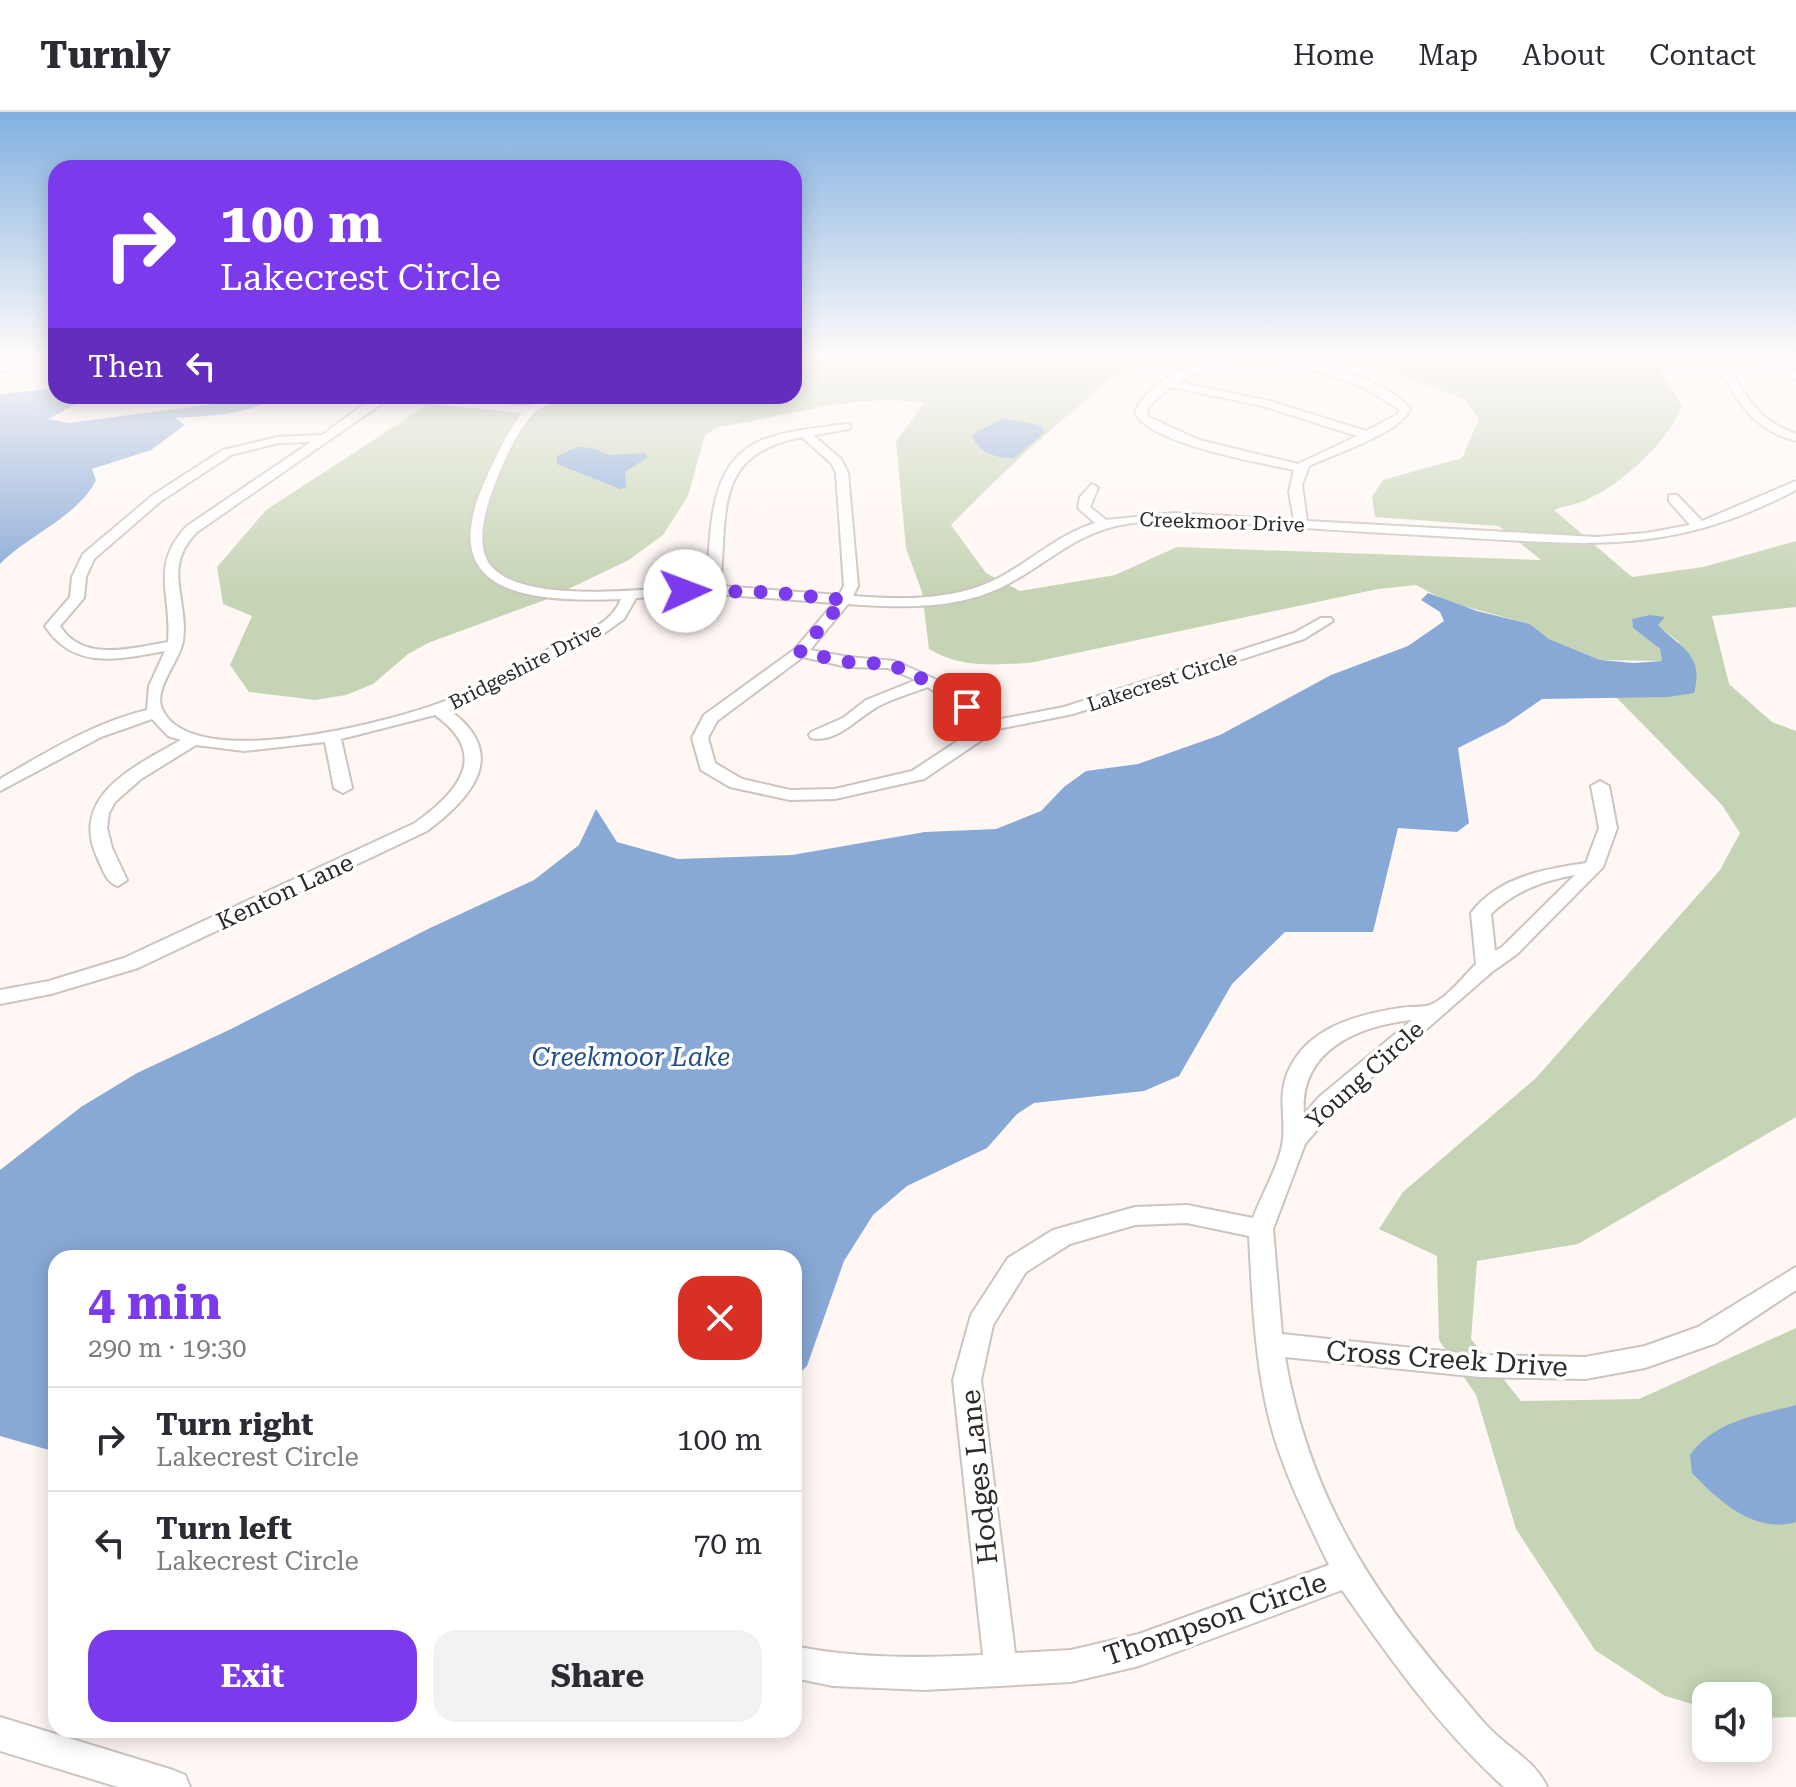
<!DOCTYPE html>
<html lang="en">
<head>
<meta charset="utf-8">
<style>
	body { margin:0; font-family:"Roboto Serif",serif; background:#f2f2f3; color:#2b2b33; height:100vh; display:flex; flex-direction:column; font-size:30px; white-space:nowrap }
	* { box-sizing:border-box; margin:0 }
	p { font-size:26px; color:#7c7c81 }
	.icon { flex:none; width:44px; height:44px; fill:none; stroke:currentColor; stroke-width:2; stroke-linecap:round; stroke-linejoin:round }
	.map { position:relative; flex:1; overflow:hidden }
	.panel { position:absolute; left:48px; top:1138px; width:754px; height:488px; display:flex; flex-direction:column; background:#fff; border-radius:24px; box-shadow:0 4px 20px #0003 }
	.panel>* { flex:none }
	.top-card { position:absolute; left:48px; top:48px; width:754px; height:244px; border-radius:24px; box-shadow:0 4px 20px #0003; background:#7c3aed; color:#fff; overflow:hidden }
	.tools { position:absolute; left:1692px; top:1570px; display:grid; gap:16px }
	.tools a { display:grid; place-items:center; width:80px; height:80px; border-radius:16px; background:#fff; box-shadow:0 4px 20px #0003; font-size:40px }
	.pin { position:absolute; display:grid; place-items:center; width:68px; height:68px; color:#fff; margin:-34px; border-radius:16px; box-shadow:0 4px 12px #0006 }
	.me { position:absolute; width:88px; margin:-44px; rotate:88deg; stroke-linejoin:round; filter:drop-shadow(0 0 6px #0008) }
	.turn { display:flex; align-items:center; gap:28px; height:168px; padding:0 40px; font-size:36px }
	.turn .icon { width:104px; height:104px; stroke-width:2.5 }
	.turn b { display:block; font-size:56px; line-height:68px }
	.then { display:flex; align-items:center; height:76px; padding:0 40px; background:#0003; gap:16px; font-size:30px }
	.round { display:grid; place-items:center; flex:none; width:84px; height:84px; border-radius:24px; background:#f2f2f3 }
	.summary { display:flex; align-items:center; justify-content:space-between; height:136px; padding:0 40px }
	h1 { font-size:48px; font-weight:700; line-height:60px; color:#7c3aed }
	.action { display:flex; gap:16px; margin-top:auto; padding:16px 40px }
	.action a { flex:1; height:92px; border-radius:24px; background:#7c3aed; color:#fff; font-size:32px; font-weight:700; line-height:92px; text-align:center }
	.action a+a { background:#f2f2f3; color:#2b2b33 }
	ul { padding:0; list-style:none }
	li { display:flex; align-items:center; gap:24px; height:104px; padding:0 40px; border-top:2px solid #e1e1e2 }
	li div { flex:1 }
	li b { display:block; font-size:30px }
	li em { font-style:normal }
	header { display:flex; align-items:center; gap:48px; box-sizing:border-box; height:112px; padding:0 40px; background:#fff; border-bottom:2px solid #e1e1e2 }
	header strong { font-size:38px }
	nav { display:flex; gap:44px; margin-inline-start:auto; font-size:28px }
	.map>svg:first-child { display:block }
</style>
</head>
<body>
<header>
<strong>Turnly</strong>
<nav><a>Home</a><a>Map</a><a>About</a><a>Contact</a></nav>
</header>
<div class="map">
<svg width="1796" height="1675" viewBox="0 0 1796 1675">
	<rect width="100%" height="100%" fill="#fff7f4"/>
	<!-- green -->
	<path fill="#c5d4b4" d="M 794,246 L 1138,246 C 1072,297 1009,353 951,413 L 986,461 L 1020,479 L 1115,463 L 1177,435 L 1541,448 L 1499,414 L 1375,405 L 1372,385 L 1383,368 L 1462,346 L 1479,307 L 1465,287 L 1354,246 L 1653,246 L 1682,294 C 1668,330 1620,374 1584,389 C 1574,393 1563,394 1554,398 L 1632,465 L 1703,455 L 1796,429 L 1796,495 L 1712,504 L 1729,572 L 1772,610 L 1796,619 L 1796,1005 L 1578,1132 L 1477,1149 L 1471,1227 L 1521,1289 L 1639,1287 L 1796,1216 L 1796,1605 L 1758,1606 L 1758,1584 L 1706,1584 L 1706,1596 L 1665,1584 L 1595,1538 L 1516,1417 L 1476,1283 L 1439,1228 L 1437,1144 L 1379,1117 L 1403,1080 L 1536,966 L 1720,758 L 1740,721 L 1722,693 L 1615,584 L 1668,585 L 1679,530 L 1657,513 L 1664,506 L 1632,507 L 1633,516 L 1660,537 L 1662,549 L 1600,548 L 1549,527 L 1530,512 L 1448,490 L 1416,473 L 1378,477 L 1029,551 C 993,553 961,556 929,537 L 922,480 L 906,436 L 896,329 L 924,291 C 857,280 784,305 718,315 L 705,323 L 688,384 L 663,423 L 629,448 L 545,488 L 428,531 L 408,542 L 373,572 L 346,583 L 315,588 L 249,580 L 230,553 L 252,504 L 223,492 L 217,455 L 266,398 L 441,284 L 794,284 Z"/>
	<!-- water -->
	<g fill="#88a9d6">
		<path d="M 56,276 L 56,284 L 91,284 L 48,307 L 69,311 L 221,291 L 221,284 L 278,284 C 246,304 212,303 175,306 L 185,313 L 151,338 L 92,357 L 96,368 C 80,403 27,424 0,452 L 0,282 Z"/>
		<path d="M 1003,306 L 1038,313 L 1045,320 L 1014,346 C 997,347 977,340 972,323 Z"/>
		<polygon points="577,335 591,336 610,343 644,341 648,345 625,360 626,376 620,377 557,352 557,344"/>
		<path d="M 1428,481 L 1477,499 L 1530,512 L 1549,527 L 1600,548 L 1634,551 L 1662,549 L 1660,537 L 1633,516 L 1632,507 L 1650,503 L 1665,505 L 1658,513 C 1682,537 1704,542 1694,581 L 1668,585 L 1542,587 L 1506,612 L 1458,636 L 1469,711 L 1457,720 L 1398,716 L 1373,820 L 1285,820 L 1232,872 L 1179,964 L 1144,979 L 1034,991 L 1017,1002 L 987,1036 L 907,1074 L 873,1103 L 844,1149 L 807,1254 L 794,1266 L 794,1146 L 56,1146 L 56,1340 L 0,1324 L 0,1058 L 81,995 L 137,961 L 231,917 L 430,816 L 534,768 L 579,733 L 596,697 L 617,730 L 678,747 L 792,743 L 925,720 L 996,717 L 1041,699 L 1064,675 L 1086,659 L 1138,652 L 1220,623 L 1331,563 L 1408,534 L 1444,509 L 1440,500 L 1421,488 Z"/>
		<path d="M 1796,1293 L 1796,1410 C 1754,1422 1719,1389 1692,1361 L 1690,1343 C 1716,1308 1756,1304 1796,1293 Z"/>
	</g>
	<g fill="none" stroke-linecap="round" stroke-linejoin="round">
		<defs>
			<g id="minor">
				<polygon points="36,246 51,247 0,260 0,254"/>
				<path d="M 1211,246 L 1228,246 L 1178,270 L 1269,289 L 1366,319 L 1398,302 L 1399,297 L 1363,275 L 1280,246 C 1316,246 1386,269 1410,296 C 1405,319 1332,343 1309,354 L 1302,373 L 1307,409 L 1596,425 L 1646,421 L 1690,413 L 1669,389 L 1669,383 L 1677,383 L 1702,409 L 1796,369 L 1796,378 C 1678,440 1600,434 1472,426 C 1407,422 1342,419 1278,414 C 1228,411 1176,404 1126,412 C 1079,419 1049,450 1008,472 C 960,498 901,496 848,492 L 810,538 L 848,545 L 895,549 L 948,573 L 996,608 L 1064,595 L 1294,521 L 1321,506 L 1331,506 L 1333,509 L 1304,527 L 1073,602 L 998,617 L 924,667 L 835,687 L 790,688 L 730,675 L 701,658 L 692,626 L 704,603 L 795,537 L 834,491 L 715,482 L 636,486 L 624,507 L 603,522 L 449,598 C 509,641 474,684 427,719 L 138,856 L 51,882 L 0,892 L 0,878 L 49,869 L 124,846 L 415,711 C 458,680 491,643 435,603 L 341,627 L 352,676 L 343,681 L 334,676 L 325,630 L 244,639 L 196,633 L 141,667 L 115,690 L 109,701 L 107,716 L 112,736 L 127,768 L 118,774 C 106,771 102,755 97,745 C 69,683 137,653 181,628 L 168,624 L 152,607 L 101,625 L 0,679 L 0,667 C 47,640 93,611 147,598 L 149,574 L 165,539 C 119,547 74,559 45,514 L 70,485 L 72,465 L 83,442 L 153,383 L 223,338 L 278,325 L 322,323 L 375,284 L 528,294 L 550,284 L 564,284 C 557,290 546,292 538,298 C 516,314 495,369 487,395 C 482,414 478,438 491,454 C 526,495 656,475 706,474 C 712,425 705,353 760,329 C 787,318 818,316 846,312 L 850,313 L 850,317 L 813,323 L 841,347 L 848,361 L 858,474 L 853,484 C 903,488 959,489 1004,463 C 1034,446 1060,422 1095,411 L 1078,396 L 1080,385 L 1092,372 L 1098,376 L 1090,395 L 1106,408 L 1174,401 L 1294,408 L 1289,380 L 1294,358 C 1262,351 1144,331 1135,299 C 1148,273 1184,254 1211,246 ZM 1171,275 L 1263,294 L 1357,324 L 1298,352 L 1199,328 L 1147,304 L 1148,295 ZM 387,288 L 522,301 C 506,322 495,346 484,371 C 433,487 537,490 621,487 C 610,517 569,526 543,540 C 511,557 479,575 445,589 C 394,609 192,663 162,597 C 153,576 180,549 183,529 C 189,486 161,456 197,420 ZM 802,325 L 832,352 L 836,361 L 844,474 L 839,483 L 720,474 C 728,401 712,342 802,325 ZM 311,330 L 187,414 C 149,454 172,482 168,530 C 132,536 83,551 60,514 L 84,486 L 86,465 L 94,447 L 161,389 L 231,343 L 278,331 ZM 803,545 L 848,555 L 888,556 L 916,568 L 866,588 L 843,606 L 811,620 L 809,623 L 811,626 C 837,632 859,604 879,594 C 894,586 912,581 928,575 L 982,613 L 912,659 L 835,677 L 790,678 L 742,667 L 715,651 L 708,626 L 717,609 Z"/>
				<polygon points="1762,246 1774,246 1796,260 1796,268"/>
				<path d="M 1737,255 L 1742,258 L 1735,265 C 1750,293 1765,311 1796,322 L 1796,329 C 1759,319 1741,297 1724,264 Z"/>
				<path d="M 1600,669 L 1609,674 L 1617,716 L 1603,755 L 1516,843 L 1493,859 L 1335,997 L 1305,1032 L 1273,1117 L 1282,1222 L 1480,1243 L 1585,1245 L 1645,1234 L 1698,1215 L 1796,1155 L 1796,1178 L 1716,1231 L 1645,1256 L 1585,1267 L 1480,1265 L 1285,1245 C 1309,1384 1372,1482 1464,1587 C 1473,1598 1482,1609 1492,1619 C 1510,1637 1537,1651 1547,1675 L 1504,1675 C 1440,1617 1391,1548 1342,1478 L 1139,1554 L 1071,1570 L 924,1578 L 833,1574 L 794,1566 L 794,1534 C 857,1547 920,1546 983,1543 L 953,1268 L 971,1203 L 1008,1146 L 1053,1118 L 1135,1095 L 1187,1093 L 1253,1106 C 1261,1084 1282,1048 1283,1026 C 1285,1005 1279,986 1286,965 C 1303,917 1354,903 1400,896 C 1409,894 1421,896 1430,893 C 1446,887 1463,865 1476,852 L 1471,801 C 1498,765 1544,757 1586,751 L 1599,716 L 1591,674 ZM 1575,763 L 1502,835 L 1495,839 L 1491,802 C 1515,779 1542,769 1575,763 ZM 1412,908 L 1319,985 L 1304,1002 C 1299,938 1358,914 1412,908 ZM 1187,1111 L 1249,1124 C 1252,1179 1254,1234 1265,1288 C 1276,1346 1304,1401 1329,1453 L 1139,1522 L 1071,1538 L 1015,1541 L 981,1268 L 993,1213 L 1026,1160 L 1070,1132 L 1135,1113 Z"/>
				<polygon points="0,1605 173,1658 185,1663 190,1675 118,1675 0,1639"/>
			</g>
		</defs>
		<!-- minor casing -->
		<use href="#minor" stroke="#ccc4bf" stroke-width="4"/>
		<!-- minor -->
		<use href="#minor" fill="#fff" fill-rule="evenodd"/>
	</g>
	<!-- sky -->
	<linearGradient id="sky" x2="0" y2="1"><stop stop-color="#81b0e1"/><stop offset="0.51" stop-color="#fffbfa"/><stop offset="1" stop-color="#fffbfa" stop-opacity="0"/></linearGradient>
	<rect width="1796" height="481" fill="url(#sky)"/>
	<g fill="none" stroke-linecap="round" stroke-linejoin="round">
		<!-- route -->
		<polyline stroke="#7c3aed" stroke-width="14" stroke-dasharray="0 25.2" points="685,479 770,480 844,488 800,540 848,550 890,552 942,576 967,595"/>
	</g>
	<g text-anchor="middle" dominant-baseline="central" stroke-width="7" stroke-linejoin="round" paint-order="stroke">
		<!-- far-street labels -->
		<g font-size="20" fill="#2c2927" stroke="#fff">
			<text transform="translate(1222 410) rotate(2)">Creekmoor Drive</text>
			<text transform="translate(525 554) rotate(-27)">Bridgeshire Drive</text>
			<text transform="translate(1162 569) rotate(-18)">Lakecrest Circle</text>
		</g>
		<!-- street labels -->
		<g font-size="24" fill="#2c2927" stroke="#fff">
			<text transform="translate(285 780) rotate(-25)">Kenton Lane</text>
			<text transform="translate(1365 963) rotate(-42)">Young Circle</text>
		</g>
		<!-- water labels -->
		<g font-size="26" font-style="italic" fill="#234d86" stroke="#fff">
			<text x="631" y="945">Creekmoor Lake</text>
		</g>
		<!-- near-street labels -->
		<g font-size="28" fill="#2c2927" stroke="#fff">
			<text transform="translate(1447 1247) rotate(4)">Cross Creek Drive</text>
			<text transform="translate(979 1365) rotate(-96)">Hodges Lane</text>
			<text transform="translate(1215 1507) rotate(-19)">Thompson Circle</text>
		</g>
	</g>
</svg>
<div class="tools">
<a><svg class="icon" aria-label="sound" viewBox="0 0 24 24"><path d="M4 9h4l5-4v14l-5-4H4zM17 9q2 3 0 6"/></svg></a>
</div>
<div class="pin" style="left:967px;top:595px;background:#d93025"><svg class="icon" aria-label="arrive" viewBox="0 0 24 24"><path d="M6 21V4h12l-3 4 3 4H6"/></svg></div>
<svg class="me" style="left:685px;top:479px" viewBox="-20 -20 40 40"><circle r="19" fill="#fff"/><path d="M0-13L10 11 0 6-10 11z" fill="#7c3aed"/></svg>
<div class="top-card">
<div class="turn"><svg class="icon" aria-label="right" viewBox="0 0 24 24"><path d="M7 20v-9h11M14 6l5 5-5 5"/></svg><div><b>100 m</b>Lakecrest Circle</div></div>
<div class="then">Then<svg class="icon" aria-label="left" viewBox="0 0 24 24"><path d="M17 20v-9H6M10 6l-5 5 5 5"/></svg></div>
</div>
<section class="panel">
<div class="summary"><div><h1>4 min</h1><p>290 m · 19:30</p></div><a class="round" style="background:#d93025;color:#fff"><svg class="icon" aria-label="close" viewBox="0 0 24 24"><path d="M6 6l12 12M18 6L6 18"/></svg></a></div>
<ul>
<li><svg class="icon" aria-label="right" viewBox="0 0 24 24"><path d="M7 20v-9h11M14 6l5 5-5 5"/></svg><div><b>Turn right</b><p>Lakecrest Circle</p></div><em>100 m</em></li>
<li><svg class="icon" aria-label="left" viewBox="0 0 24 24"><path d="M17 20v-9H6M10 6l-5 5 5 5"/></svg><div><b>Turn left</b><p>Lakecrest Circle</p></div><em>70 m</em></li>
</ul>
<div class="action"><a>Exit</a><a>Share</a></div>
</section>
</div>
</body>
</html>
